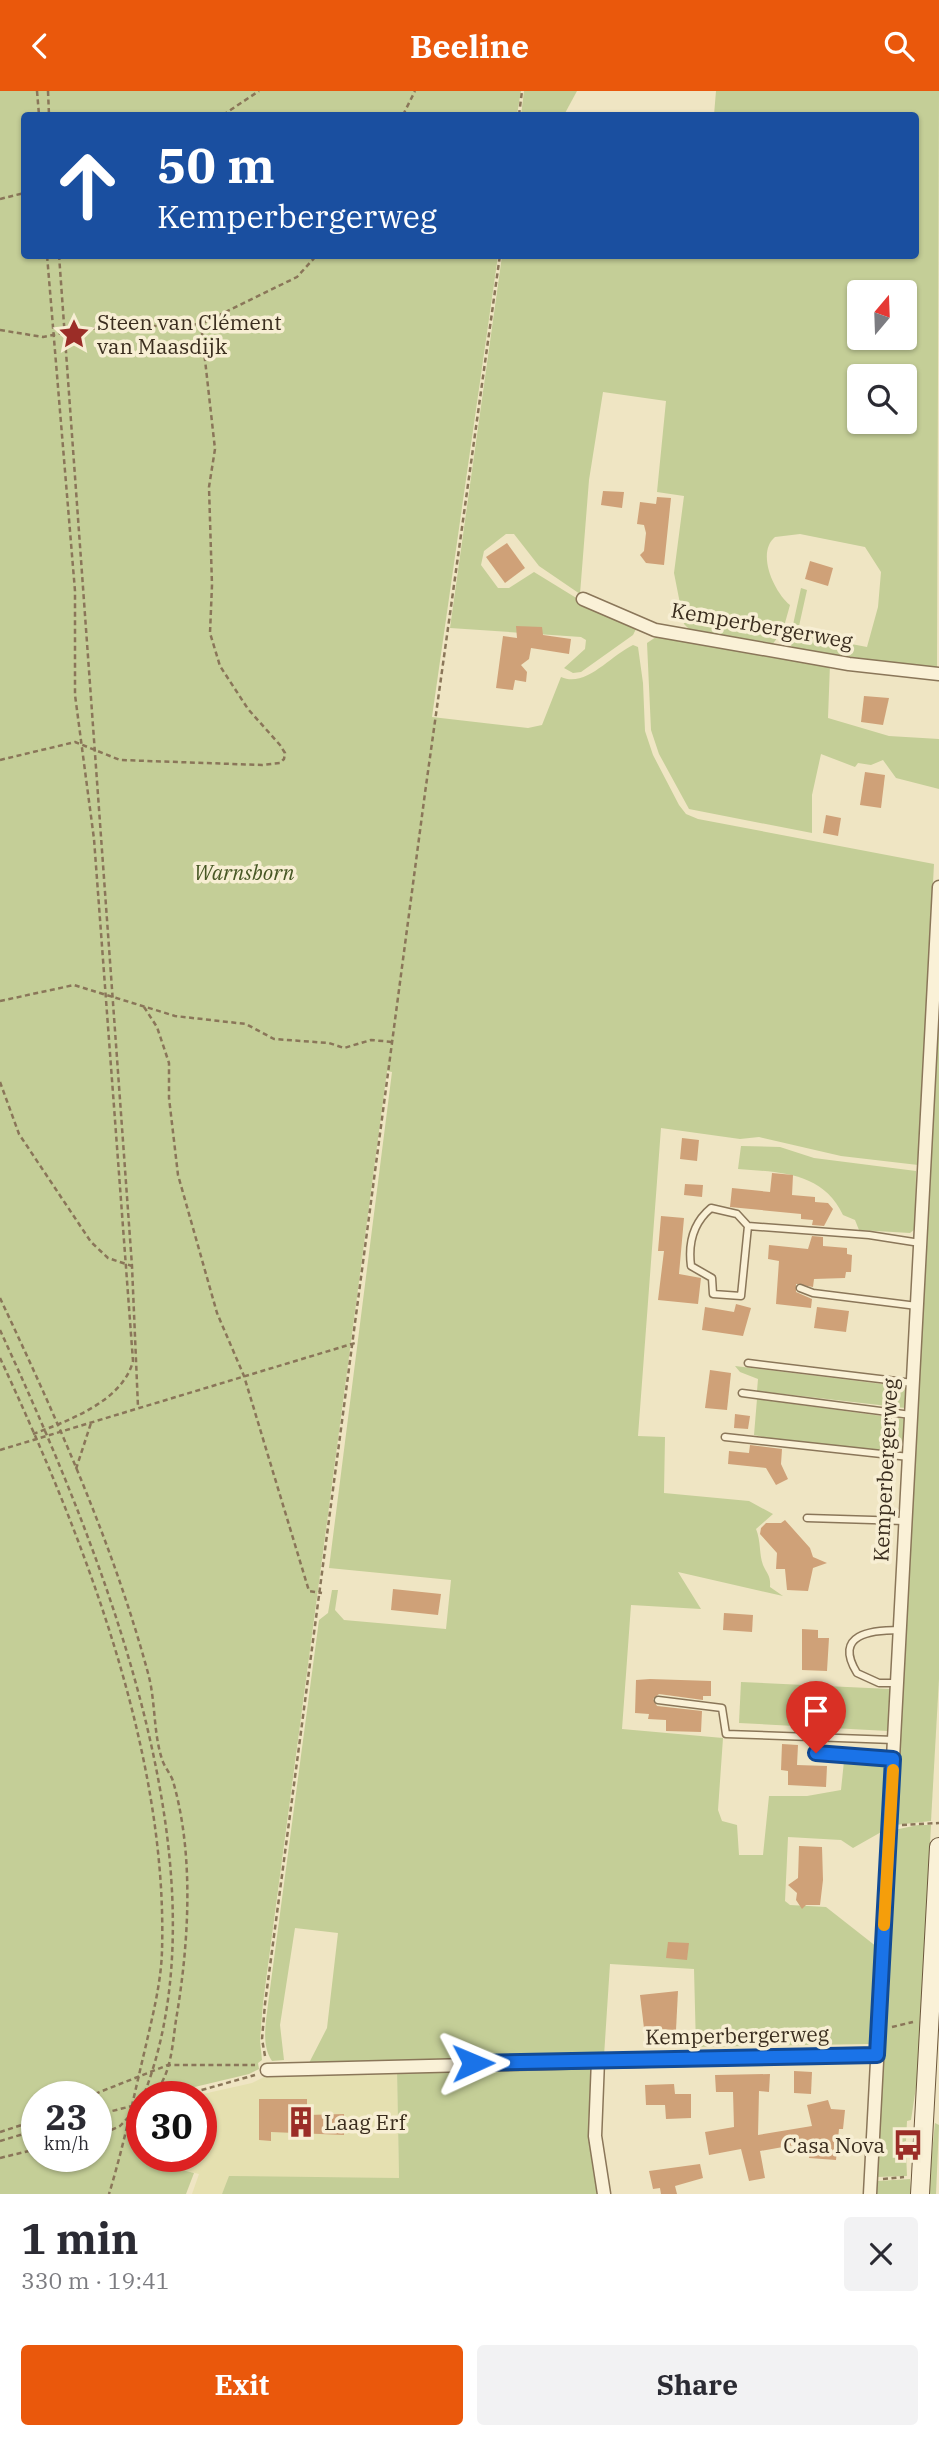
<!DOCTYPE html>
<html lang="en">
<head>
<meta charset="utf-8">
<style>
	body { margin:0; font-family:"IBM Plex Serif",serif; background:#f2f2f3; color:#2b2b33; height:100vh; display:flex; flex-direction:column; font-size:26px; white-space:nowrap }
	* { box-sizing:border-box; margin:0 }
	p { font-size:23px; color:#7c7c81 }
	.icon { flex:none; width:38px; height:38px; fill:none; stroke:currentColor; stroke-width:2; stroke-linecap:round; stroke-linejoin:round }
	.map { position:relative; height:2103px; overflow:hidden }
	.sheet { display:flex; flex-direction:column; background:#fff; flex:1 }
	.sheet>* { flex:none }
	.top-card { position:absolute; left:21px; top:21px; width:898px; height:147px; border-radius:7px; box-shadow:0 2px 5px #0004; background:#1a4fa0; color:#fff; overflow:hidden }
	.needle { width:46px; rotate:19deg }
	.fabs { position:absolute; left:847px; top:189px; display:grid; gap:14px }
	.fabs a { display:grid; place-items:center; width:70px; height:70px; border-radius:7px; background:#fff; box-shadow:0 2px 5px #0004; font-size:35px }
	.speed { position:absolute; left:21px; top:1990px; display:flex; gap:14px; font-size:35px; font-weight:700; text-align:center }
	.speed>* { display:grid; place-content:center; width:91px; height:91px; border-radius:50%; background:#fff; box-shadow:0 2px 5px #0004; line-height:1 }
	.speed small { font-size:18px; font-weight:400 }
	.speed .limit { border:10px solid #d22; background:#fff; color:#111 }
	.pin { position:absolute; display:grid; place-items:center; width:60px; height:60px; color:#fff; margin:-72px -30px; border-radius:50% 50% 50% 0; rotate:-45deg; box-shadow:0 0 7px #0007 }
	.pin .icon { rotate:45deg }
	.me { position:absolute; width:77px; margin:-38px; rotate:89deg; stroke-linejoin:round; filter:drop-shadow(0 0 5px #0008) }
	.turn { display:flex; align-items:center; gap:24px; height:147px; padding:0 21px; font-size:32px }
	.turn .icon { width:91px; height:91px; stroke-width:2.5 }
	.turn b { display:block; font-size:49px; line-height:60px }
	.round { display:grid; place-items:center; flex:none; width:74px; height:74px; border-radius:7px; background:#f2f2f3 }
	.summary { display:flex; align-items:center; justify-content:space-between; height:119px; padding:0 21px }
	h1 { font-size:42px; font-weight:700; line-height:52px }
	.button { display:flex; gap:14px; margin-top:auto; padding:14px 21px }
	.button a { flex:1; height:80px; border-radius:7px; background:#ea580c; color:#fff; font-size:28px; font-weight:700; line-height:80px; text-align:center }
	.button a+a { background:#f2f2f3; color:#2b2b33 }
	header { display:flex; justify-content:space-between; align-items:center; height:91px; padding:0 21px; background:#ea580c; color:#fff; font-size:32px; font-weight:700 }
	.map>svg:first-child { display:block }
</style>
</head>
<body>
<header><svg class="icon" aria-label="back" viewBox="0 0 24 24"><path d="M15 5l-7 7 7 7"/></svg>Beeline<svg class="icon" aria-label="search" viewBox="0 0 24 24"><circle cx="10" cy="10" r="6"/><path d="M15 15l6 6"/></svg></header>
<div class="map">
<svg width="939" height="2103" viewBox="0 0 939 2103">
	<rect width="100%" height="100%" fill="#efe5c3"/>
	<!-- farmland -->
	<polygon fill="#e5e0b0" points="397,1979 399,2087 230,2086 222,2103 192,2103 199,2083 138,2068 142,2055 142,2065 201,2065 201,2006 194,2005 252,1992 268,1984"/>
	<!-- green -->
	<g fill="#c4ce97" fill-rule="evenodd">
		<path d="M 0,0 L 521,0 L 517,24 L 24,24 L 24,164 L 498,165 L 432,626 L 528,637 L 542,634 L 561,586 C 586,597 610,565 633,554 L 638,556 L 643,592 L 645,640 L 653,664 L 679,714 L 686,723 L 698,728 L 934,773 L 918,1074 L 841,1065 L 759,1046 L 740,1048 L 661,1037 L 638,1345 L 665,1346 L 664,1402 L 749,1410 L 773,1423 L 756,1438 C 761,1450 759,1463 763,1474 C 767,1483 771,1485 770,1496 L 783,1505 L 678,1481 L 701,1518 L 631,1514 L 622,1638 L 723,1647 L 718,1719 L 722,1730 L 737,1734 L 739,1764 L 763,1764 L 769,1705 L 807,1705 L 841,1699 L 844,1670 L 887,1672 L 883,1740 L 853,1757 L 841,1749 L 788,1746 L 785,1810 L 790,1814 L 826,1816 L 877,1856 L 872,1950 L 869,1953 L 696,1956 L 694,1878 L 610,1873 L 604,1965 L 308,1974 L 327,1937 L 338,1842 L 295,1837 L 280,1934 L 284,1969 L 272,1970 C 261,1954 266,1932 268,1913 L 319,1529 L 328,1522 L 332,1499 L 338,1499 L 335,1519 L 344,1529 L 446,1538 L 451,1489 L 329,1477 L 392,981 L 387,980 L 263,1912 L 260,1949 L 262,1969 L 258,1972 L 259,1978 L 249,1983 L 157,2005 L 142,2006 L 142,2055 L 139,2068 L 194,2082 L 186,2103 L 0,2103 ZM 37,2006 L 96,2006 L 96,2065 L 37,2065 Z"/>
		<polygon points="524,0 577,0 564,24 521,24"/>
		<path d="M 716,0 L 939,0 L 937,581 L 795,559 L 789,552 L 801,497 L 807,499 L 799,535 L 809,545 L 867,556 L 878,516 L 881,481 L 865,456 L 800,443 L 775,446 C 756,462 774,501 790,514 L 783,539 L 772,554 L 689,538 L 684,533 L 674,482 L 684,405 L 657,401 L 666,310 L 603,301 L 589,389 L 580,503 L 539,475 L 514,443 L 506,443 L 484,460 L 481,474 L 498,497 L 509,497 L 534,481 L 604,524 L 636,538 L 633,544 L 581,581 L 573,582 L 564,577 L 585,558 L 586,549 L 581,546 L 450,537 L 502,165 L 915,164 L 915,24 L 714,24 ZM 859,201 L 905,201 L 905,247 L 859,247 ZM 859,285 L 905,285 L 905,331 L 859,331 Z"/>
		<polygon points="659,544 830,573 828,627 889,645 939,648 939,698 896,687 883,669 871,674 858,672 855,676 821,663 812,704 812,742 689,718 659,663 651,639 647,552"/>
		<polygon points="939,897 939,1588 931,1730 895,1734"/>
		<path d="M 741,1055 L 780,1056 L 814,1067 L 916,1080 L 915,1138 L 910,1142 L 859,1139 L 855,1129 L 843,1124 C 823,1081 780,1081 738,1078 Z"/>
		<polygon points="735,1275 907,1296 905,1317 757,1300 758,1288 740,1281"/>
		<path d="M 757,1308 L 904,1328 L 903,1350 C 878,1374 787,1351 754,1344 Z"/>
		<polygon points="741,1591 890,1598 888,1640 739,1632"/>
		<polygon points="918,1734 931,1734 918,1983 911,2029 907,2030 906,2050 902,2051 901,2060 906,2061 907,2085 877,2086 894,1739"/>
		<polygon points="587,1975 591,1980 588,2045 597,2103 222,2103 229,2085 399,2087 397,1979"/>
		<polygon points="935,2032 939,2034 936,2103 928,2103"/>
		<polygon points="910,2088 911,2103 876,2103 877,2090"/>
	</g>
	<!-- building -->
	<g fill="#cfa178">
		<polygon points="603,400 624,401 622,417 601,414"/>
		<polygon points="657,406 671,407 664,474 646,472 640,464 644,460 646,442 644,434 637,433 640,411 656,413"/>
		<polygon points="507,452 525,477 505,492 486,466"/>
		<polygon points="810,470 833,477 828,495 805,488"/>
		<polygon points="516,535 542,536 543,544 571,548 569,563 531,557 529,568 521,574 527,581 526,591 515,589 513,599 496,597 503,545 517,547"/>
		<polygon points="864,605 889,607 883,634 861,631"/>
		<polygon points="865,681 885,684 881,717 860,714"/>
		<polygon points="826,724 841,727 838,745 823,742"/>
		<polygon points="682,1047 699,1049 697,1070 680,1068"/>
		<polygon points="772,1082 793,1084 792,1104 815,1106 815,1111 828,1112 833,1118 824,1135 812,1134 813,1129 801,1128 801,1123 730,1116 732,1097 770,1101"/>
		<polygon points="685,1093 703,1094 702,1106 684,1104"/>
		<polygon points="661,1125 684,1127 679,1183 701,1187 698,1213 658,1209 664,1160 658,1160"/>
		<polygon points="812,1145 823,1146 823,1155 847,1157 847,1163 852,1164 851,1181 846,1181 845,1187 814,1188 813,1196 796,1193 796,1201 812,1208 811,1217 776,1213 779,1170 768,1168 769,1154 808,1158"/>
		<polygon points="736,1213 751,1217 743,1245 702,1239 705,1216 734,1221"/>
		<polygon points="817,1216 849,1220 846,1241 814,1237"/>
		<polygon points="710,1279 731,1282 727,1319 705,1317"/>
		<polygon points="735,1323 750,1325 748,1338 734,1337"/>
		<polygon points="750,1354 782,1358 781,1373 788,1388 776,1394 766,1377 728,1373 729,1360 749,1362"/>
		<polygon points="785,1429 810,1457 813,1466 827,1472 813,1477 808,1500 787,1499 785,1478 776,1478 777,1462 760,1443 761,1437 766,1432 781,1432"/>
		<polygon points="393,1498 441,1503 438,1524 391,1519"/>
		<polygon points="724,1522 753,1524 752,1541 723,1539"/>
		<polygon points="802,1538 818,1539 818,1547 829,1547 827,1580 802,1579"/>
		<polygon points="650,1588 711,1590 711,1605 703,1605 703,1609 659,1603 653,1608 657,1615 702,1620 701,1641 666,1640 666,1629 648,1628 649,1623 635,1622 636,1589"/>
		<polygon points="782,1653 798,1654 797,1674 827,1675 826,1696 788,1694 788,1680 781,1679"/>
		<polygon points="799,1755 822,1756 823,1789 820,1814 806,1814 802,1818 796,1809 797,1802 788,1794 798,1787"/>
		<polygon points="668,1851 689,1852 687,1869 666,1867"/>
		<polygon points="678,1900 676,1939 644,1937 640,1904"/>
		<polygon points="794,1980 812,1981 811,2003 794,2002"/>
		<polygon points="770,1983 769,2001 759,2000 758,2044 812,2035 807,2014 828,2009 831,2018 845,2019 843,2038 839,2038 836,2069 809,2067 811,2051 760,2060 765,2087 749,2090 741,2058 709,2064 705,2041 734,2036 733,2001 716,2001 715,1984"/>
		<polygon points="674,1993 675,2003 691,2003 691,2027 666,2028 665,2014 646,2014 645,1994"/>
		<polygon points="259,2008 307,2008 307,2024 344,2023 344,2044 271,2041 271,2050 259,2049"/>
		<polygon points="700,2073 703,2087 675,2095 677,2103 661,2103 660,2097 653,2098 649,2080"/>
	</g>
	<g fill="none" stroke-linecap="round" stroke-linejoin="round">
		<defs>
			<g id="lane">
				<path d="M 748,1135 L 741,1205 L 713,1203 L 712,1187 L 691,1175 C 688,1152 693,1132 711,1117 L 737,1123 L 748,1135 L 869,1144 L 920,1152"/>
				<polyline points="800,1197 813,1202 917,1215"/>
				<polyline points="748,1272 913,1292"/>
				<polyline points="742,1302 911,1324"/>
				<polyline points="725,1346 909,1366"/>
				<polyline points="807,1427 905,1430"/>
				<path d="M 897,1592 L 879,1592 L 857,1582 C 833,1543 871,1539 900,1539"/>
				<polyline points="658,1609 722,1617 726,1643 894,1649"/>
				<polyline points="816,1662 893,1668"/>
			</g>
			<g id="street">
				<polyline points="583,508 655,539 849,573 939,583"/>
				<polyline points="598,1969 595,2045 604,2103"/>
				<polyline points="267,1979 877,1964"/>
				<polyline points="870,2103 939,796"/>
			</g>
			<polyline id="secondary" points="920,2103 939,1756"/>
		</defs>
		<!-- lane casing -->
		<use href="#lane" stroke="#8a7659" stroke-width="9"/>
		<!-- street casing -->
		<use href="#street" stroke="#8a7659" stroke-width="15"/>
		<!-- secondary casing -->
		<use href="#secondary" stroke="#6c573c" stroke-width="20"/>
		<!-- path -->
		<g stroke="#8a7659" stroke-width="2.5" stroke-dasharray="5 3.5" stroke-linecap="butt">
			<polyline points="37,0 39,24"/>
			<polyline points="48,0 49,24"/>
			<polyline points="223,24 259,0"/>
			<polyline points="403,24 415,0"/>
			<polyline points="519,24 522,0"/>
			<polyline points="0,108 24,102"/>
			<polyline points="59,164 132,1175 138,1316"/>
			<polyline points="0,239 43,246 83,238 201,233 297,186 317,164"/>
			<polyline points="0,669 75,651 120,669 262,674 280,672 284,668 285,662 280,654 248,618 220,575 210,542 212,494 209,396 215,358 201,233"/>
			<polyline points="0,910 74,894 175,925 246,933 274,948 329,952 344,957 371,949 393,951"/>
			<polyline points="144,916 157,936 169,972 169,1007 178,1084 217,1222 244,1285 309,1500 322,1502"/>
			<polyline points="0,991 19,1043 91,1151 108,1167 132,1175"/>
			<path d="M 0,1207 C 57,1328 113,1453 148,1582 C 156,1611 153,1644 163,1671 C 166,1678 171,1684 173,1690 C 194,1763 189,1849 177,1923 C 172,1950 173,1987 150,2006"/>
			<path d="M 0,1239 C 97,1450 234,1776 143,2006"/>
			<path d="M 0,1267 C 83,1445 168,1661 162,1860 C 161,1892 153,1923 146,1954 C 134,2004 124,2054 109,2103"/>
			<path d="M 33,1343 C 68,1330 123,1310 133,1270 L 94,748 L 75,604 L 75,500 L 47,164"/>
			<polyline points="0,1359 355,1252"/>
			<polyline points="76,1378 91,1332"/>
			<polyline points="902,1734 939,1732"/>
			<polyline points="892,1936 913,1931"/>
			<polyline points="265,1965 262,1948 265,1913 425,702 500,164"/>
			<polyline points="87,2006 168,1974 255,1974"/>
			<polyline points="177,2006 255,1984"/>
			<polyline points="96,2024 132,2015"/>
			<polyline points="0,2041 37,2029"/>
			<polyline points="96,2046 120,2035 142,2012"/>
			<polyline points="0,2050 37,2039"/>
			<polyline points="0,2067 37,2058"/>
			<polyline points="883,2088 904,2086"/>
		</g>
		<!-- lane -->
		<use href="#lane" stroke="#faf1d7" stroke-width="6"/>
		<!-- street -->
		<use href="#street" stroke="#faf1d7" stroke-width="12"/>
		<!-- secondary -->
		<use href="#secondary" stroke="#faf1d7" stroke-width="18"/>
	</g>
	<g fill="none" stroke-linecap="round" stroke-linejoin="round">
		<defs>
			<polyline id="route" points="473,1972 877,1964 893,1668 816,1662"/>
		</defs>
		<!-- route casing -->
		<use href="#route" stroke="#114b97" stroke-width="18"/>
		<!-- route -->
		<use href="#route" stroke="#1a73e8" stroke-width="12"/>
		<!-- slow -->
		<polyline stroke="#f59e0b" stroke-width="12" points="884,1834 893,1679"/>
	</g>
	<!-- icons -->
	<defs>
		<symbol id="sight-bare" viewBox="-9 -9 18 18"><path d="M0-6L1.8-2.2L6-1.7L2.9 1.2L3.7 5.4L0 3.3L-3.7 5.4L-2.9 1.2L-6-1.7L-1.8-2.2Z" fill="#9b2d27" stroke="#f7eed3" stroke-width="2.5" paint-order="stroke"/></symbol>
		<symbol id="building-bare" viewBox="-9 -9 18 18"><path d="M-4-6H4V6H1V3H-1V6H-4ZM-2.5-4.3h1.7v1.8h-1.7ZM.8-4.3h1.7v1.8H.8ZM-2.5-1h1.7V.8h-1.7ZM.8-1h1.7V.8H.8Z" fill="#9b2d27" stroke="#f7eed3" stroke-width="2.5" paint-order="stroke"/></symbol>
		<symbol id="bus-bare" viewBox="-9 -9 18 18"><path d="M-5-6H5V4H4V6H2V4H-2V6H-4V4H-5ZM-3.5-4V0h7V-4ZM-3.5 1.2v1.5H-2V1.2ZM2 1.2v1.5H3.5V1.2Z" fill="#9b2d27" stroke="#f7eed3" stroke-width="2.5" paint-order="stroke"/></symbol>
	</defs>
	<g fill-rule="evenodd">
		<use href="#sight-bare" x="52" y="221" width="44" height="44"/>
		<use href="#building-bare" x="279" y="2009" width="44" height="44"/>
		<use href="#bus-bare" x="886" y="2032" width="44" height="44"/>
	</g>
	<g text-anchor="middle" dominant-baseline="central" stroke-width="7" stroke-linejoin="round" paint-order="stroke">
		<!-- poi labels -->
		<g font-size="21" fill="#3a2d1e" stroke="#f7eed3" text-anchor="start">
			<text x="97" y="231">Steen van Clément<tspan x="97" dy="24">van Maasdijk</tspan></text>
			<text x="324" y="2031">Laag Erf</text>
			<text x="885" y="2054" text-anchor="end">Casa Nova</text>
		</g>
		<!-- street labels -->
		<g font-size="21" fill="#3a2d1e" stroke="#f7eed3">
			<text transform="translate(762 534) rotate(10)">Kemperbergerweg</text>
			<text transform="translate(885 1379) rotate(-87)">Kemperbergerweg</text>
			<text transform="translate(737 1944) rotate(-1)">Kemperbergerweg</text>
		</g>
		<!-- park labels -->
		<g font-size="21" font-style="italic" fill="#475724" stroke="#f7eed3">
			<text x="244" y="781">Warnsborn</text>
		</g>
	</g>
</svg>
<div class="fabs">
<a><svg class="needle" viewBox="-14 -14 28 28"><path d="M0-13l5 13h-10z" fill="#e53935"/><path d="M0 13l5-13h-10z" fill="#7c7c81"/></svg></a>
<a><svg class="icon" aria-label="search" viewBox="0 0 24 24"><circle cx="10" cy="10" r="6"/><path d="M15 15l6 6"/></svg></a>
</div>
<div class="speed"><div>23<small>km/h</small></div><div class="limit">30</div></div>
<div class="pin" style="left:816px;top:1662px;background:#d93025"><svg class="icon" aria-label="arrive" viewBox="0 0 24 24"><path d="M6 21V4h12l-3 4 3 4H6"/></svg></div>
<svg class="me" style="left:473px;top:1972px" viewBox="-20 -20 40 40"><path d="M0-17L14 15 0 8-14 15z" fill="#1a73e8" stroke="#fff" stroke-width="4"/></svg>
<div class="top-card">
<div class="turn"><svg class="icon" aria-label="ahead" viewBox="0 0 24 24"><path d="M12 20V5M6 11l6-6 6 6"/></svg><div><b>50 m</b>Kemperbergerweg</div></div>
</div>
</div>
<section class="sheet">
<div class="summary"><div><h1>1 min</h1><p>330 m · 19:41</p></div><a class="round"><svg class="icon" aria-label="close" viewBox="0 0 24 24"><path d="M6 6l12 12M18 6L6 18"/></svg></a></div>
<div class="button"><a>Exit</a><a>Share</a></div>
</section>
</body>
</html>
